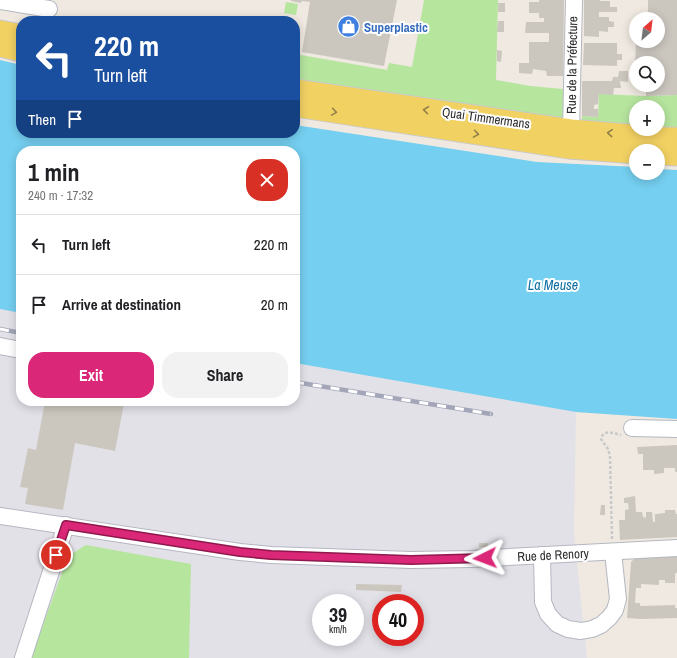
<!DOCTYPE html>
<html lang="en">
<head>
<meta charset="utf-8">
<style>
	body { margin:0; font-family:"Archivo Narrow",sans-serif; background:#f2f2f2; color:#202124; height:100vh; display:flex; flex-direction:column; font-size:15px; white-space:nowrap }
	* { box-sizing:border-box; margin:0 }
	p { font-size:13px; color:#757577 }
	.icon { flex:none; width:22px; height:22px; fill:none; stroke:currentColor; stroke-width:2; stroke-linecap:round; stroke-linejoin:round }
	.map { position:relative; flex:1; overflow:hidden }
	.details { position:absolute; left:16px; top:146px; width:284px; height:260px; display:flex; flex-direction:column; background:#fff; border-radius:16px; box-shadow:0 2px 10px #0003 }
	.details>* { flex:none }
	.top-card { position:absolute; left:16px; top:16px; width:284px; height:122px; border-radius:16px; box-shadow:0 2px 10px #0003; background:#1a4fa0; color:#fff; overflow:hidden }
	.needle { width:26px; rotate:28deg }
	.tools { position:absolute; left:629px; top:12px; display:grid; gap:8px }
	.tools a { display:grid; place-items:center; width:36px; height:36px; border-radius:50%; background:#fff; box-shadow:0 2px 10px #0003; font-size:20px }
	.speed { position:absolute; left:312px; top:594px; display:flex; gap:8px; font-size:20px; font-weight:700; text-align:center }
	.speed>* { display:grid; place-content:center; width:52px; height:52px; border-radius:50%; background:#fff; box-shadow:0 2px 10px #0003; line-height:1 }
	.speed small { font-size:10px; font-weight:400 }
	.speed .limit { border:6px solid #d22; background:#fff; color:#111 }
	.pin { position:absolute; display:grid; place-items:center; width:34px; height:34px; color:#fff; margin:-17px; border:2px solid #fff; border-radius:50%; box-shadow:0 1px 4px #0007 }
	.me { position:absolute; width:44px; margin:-22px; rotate:267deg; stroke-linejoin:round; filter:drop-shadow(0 0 3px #0008) }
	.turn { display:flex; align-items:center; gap:14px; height:84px; padding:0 12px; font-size:18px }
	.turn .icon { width:52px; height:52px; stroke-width:2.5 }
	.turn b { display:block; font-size:28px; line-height:34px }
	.then { display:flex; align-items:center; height:38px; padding:0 12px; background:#0003; gap:8px; font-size:15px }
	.round { display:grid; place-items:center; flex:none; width:42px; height:42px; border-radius:16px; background:#f2f2f2 }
	.headline { display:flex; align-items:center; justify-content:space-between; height:68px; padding:0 12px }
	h1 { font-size:24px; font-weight:700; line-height:30px }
	.primary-button { display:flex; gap:8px; margin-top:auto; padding:8px 12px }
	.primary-button a { flex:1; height:46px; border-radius:16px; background:#db2777; color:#fff; font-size:16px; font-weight:700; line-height:46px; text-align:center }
	.primary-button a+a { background:#f2f2f2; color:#202124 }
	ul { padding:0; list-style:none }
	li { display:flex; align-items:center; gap:12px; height:60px; padding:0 12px; border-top:1px solid #e0e0e0 }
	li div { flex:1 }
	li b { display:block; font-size:15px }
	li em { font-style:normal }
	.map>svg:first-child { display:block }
</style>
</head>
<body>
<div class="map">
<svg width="677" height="658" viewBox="0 0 677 658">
	<rect width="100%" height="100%" fill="#efe9e1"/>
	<!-- industrial -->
	<path fill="#e3e1e8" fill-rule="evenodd" d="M 0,309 L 21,313 L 21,401 L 295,401 L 295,363 L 576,412 L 574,533 L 587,658 L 0,658 ZM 321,603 L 355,603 L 355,637 L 321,637 ZM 381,603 L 415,603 L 415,637 L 381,637 Z"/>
	<!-- green -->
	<g fill="#b6e59e">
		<polygon points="424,0 498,0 496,80 530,86 563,89 563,117 562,119 295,80 295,54 387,70 389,63 412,67"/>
		<polygon points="286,2 298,4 296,15 284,13"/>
		<polygon points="599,94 646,96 677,95 677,127 658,127 658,107 636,107 636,126 584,122 582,119 582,116 598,117"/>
		<polygon points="86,545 191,564 189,658 31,658 68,556"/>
	</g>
	<!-- water -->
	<polygon fill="#75cff0" points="0,60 21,65 21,133 295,133 295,125 537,162 636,167 636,173 658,173 658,169 677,170 677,419 576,412 295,363 295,151 21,151 21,313 0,309"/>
	<!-- building -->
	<g fill="#cbc7bf">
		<polygon points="291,0 302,0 301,3 291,1"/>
		<polygon points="302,0 397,0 384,66 302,52 310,2 302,1"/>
		<polygon points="539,0 564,0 563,76 547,76 546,71 533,69 532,74 519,73 519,63 529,63 529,42 549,42 549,33 525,33 526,22 544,22 544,18 539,18 539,13 529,13 529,2 539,2"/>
		<polygon points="584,0 600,0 600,1 610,1 610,7 617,7 617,12 599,12 599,17 609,17 609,21 614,22 614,27 608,27 608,32 599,31 599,37 584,36"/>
		<polygon points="648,0 677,0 677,95 646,96 646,85 658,85 658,63 635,63 636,41 658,41 658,19 648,19"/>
		<rect x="498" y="3" width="7" height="9"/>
		<polygon points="498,21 504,21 504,32 497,32"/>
		<polygon points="584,43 617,43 617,54 622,54 622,60 617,60 617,66 583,65"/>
		<polygon points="497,50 502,51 501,62 497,61"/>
		<polygon points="619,71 628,71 628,82 620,81 621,88 614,88 613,95 599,94 598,104 594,105 594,109 598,109 598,117 582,116 582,81 612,81 613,77 618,77"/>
		<polygon points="45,401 115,401 124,403 115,451 75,443 63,510 25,504 28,488 20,487 28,448 36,450"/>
		<polygon points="677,445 677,472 675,472 675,468 664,468 664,473 654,474 654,470 643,470 643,454 638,454 637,447"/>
		<polygon points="635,496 636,512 642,512 643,517 646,518 646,512 652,512 653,522 655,522 655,514 665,513 665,510 675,510 676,514 677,514 677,537 620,540 619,520 625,520 625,510 629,509 628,503 624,503 624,498"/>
		<polygon points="601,505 605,505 605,515 600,515"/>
		<rect x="479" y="543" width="9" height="4"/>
		<polygon points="653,557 677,557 677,573 675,573 675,583 665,583 665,580 659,580 659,585 641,584 641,588 636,588 635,603 640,603 640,606 675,605 675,608 677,608 677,618 641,619 627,618 631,562 634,559"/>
		<polygon points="356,584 402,585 401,592 356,590"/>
		<polygon points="391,638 406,639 406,645 390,645"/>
	</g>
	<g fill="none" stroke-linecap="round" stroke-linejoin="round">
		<defs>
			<g id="minor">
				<polyline points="0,1 49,9"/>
				<polyline points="571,130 574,0"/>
				<polyline points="0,346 21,350"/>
				<polyline points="632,428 677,429"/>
				<polyline points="0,516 240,552 271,555 411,560 471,559 677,548"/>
				<polyline points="542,555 543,602 548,614 557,624 568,629 581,631 592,629 601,625 609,618 615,610 618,599 613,552"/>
				<polyline points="23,658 66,525"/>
			</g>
			<g id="major">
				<polyline points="0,31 21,35"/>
				<polyline points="0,46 21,51"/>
				<polyline points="295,90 571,130 666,138 677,138"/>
				<polyline points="295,106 569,148 636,153"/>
				<polyline points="658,154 677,155"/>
			</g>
		</defs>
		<!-- minor casing -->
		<use href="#minor" stroke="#b4b7c1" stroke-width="18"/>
		<!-- major casing -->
		<use href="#major" stroke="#c9c9c9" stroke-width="23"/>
		<!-- path -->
		<path stroke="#c9c9c9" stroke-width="2.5" stroke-dasharray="3 2" stroke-linecap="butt" d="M 612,539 L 610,456 L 608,449 L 601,439 C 603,429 613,433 621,435"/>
		<!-- minor -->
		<use href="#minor" stroke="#fff" stroke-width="16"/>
		<!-- major -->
		<use href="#major" stroke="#f2d163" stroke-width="21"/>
		<defs>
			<g id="rail">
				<polyline points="0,329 21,333"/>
				<polyline points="295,382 491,414"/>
			</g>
		</defs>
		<!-- rail casing -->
		<use href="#rail" stroke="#a3a6b8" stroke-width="4.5"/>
		<!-- rail -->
		<use href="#rail" stroke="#fff" stroke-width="3" stroke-dasharray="9" stroke-linecap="butt"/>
	</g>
	<!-- one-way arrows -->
	<defs><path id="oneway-chevron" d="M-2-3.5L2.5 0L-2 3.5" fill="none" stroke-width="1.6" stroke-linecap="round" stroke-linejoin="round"/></defs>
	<g stroke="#908048">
		<use href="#oneway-chevron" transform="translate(426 110) rotate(-172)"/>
		<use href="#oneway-chevron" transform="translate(334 112) rotate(9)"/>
		<use href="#oneway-chevron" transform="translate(610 133) rotate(-175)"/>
		<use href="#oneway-chevron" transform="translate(476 134) rotate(9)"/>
	</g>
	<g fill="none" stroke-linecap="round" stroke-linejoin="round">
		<defs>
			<polyline id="route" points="56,555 66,525 240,552 271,555 411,560 485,558"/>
		</defs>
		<!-- route casing -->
		<use href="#route" stroke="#8e194d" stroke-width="10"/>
		<!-- route -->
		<use href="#route" stroke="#db2777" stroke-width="7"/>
	</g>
	<!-- icons -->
	<defs>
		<symbol id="shop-disc" viewBox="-11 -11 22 22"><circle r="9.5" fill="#3f7fe0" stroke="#fff"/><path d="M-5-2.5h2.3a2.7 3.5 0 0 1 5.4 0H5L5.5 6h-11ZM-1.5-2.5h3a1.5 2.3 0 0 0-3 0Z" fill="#fff"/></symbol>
	</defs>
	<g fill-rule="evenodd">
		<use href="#shop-disc" x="336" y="14" width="25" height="25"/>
	</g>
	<g text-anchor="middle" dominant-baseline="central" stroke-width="4" stroke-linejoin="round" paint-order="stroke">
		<!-- shop labels -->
		<g font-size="13" font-weight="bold" fill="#366cbe" stroke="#fff" text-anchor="start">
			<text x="364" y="27">Superplastic</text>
		</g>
		<!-- street labels -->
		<g font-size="13" fill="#2e2e2e" stroke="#fff">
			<text transform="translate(572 65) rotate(-89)">Rue de la Préfecture</text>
			<text transform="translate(486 118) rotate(8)">Quai Timmermans</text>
			<text transform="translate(553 555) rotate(-3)">Rue de Renory</text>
		</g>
		<!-- water labels -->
		<g font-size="14" font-style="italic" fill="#0d6fa3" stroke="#fff">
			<text x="553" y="285">La Meuse</text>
		</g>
	</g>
</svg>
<div class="tools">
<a><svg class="needle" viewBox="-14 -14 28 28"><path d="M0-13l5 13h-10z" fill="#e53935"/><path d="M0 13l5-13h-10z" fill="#757577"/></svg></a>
<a><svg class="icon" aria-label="search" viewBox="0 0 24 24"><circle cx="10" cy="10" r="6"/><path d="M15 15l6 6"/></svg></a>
<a>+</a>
<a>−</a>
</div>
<div class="speed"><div>39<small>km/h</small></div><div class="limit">40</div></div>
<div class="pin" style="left:56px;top:555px;background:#d93025"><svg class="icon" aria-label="arrive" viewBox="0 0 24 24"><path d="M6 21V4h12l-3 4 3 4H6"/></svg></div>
<svg class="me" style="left:485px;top:558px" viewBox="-20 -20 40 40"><path d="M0-17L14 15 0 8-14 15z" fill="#db2777" stroke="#fff" stroke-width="4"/></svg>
<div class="top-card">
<div class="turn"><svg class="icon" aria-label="left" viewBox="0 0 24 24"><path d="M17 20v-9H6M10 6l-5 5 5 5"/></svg><div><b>220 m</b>Turn left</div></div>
<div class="then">Then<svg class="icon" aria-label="arrive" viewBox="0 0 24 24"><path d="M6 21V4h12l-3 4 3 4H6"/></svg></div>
</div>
<section class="details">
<div class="headline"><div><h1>1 min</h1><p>240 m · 17:32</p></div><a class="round" style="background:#d93025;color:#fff"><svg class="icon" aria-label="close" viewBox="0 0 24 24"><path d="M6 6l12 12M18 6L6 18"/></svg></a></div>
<ul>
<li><svg class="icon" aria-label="left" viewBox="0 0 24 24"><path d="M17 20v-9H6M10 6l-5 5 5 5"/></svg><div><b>Turn left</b></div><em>220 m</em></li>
<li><svg class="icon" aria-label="arrive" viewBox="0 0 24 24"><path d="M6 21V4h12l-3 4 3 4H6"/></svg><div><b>Arrive at destination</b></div><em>20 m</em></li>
</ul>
<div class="primary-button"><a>Exit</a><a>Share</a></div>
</section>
</div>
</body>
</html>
